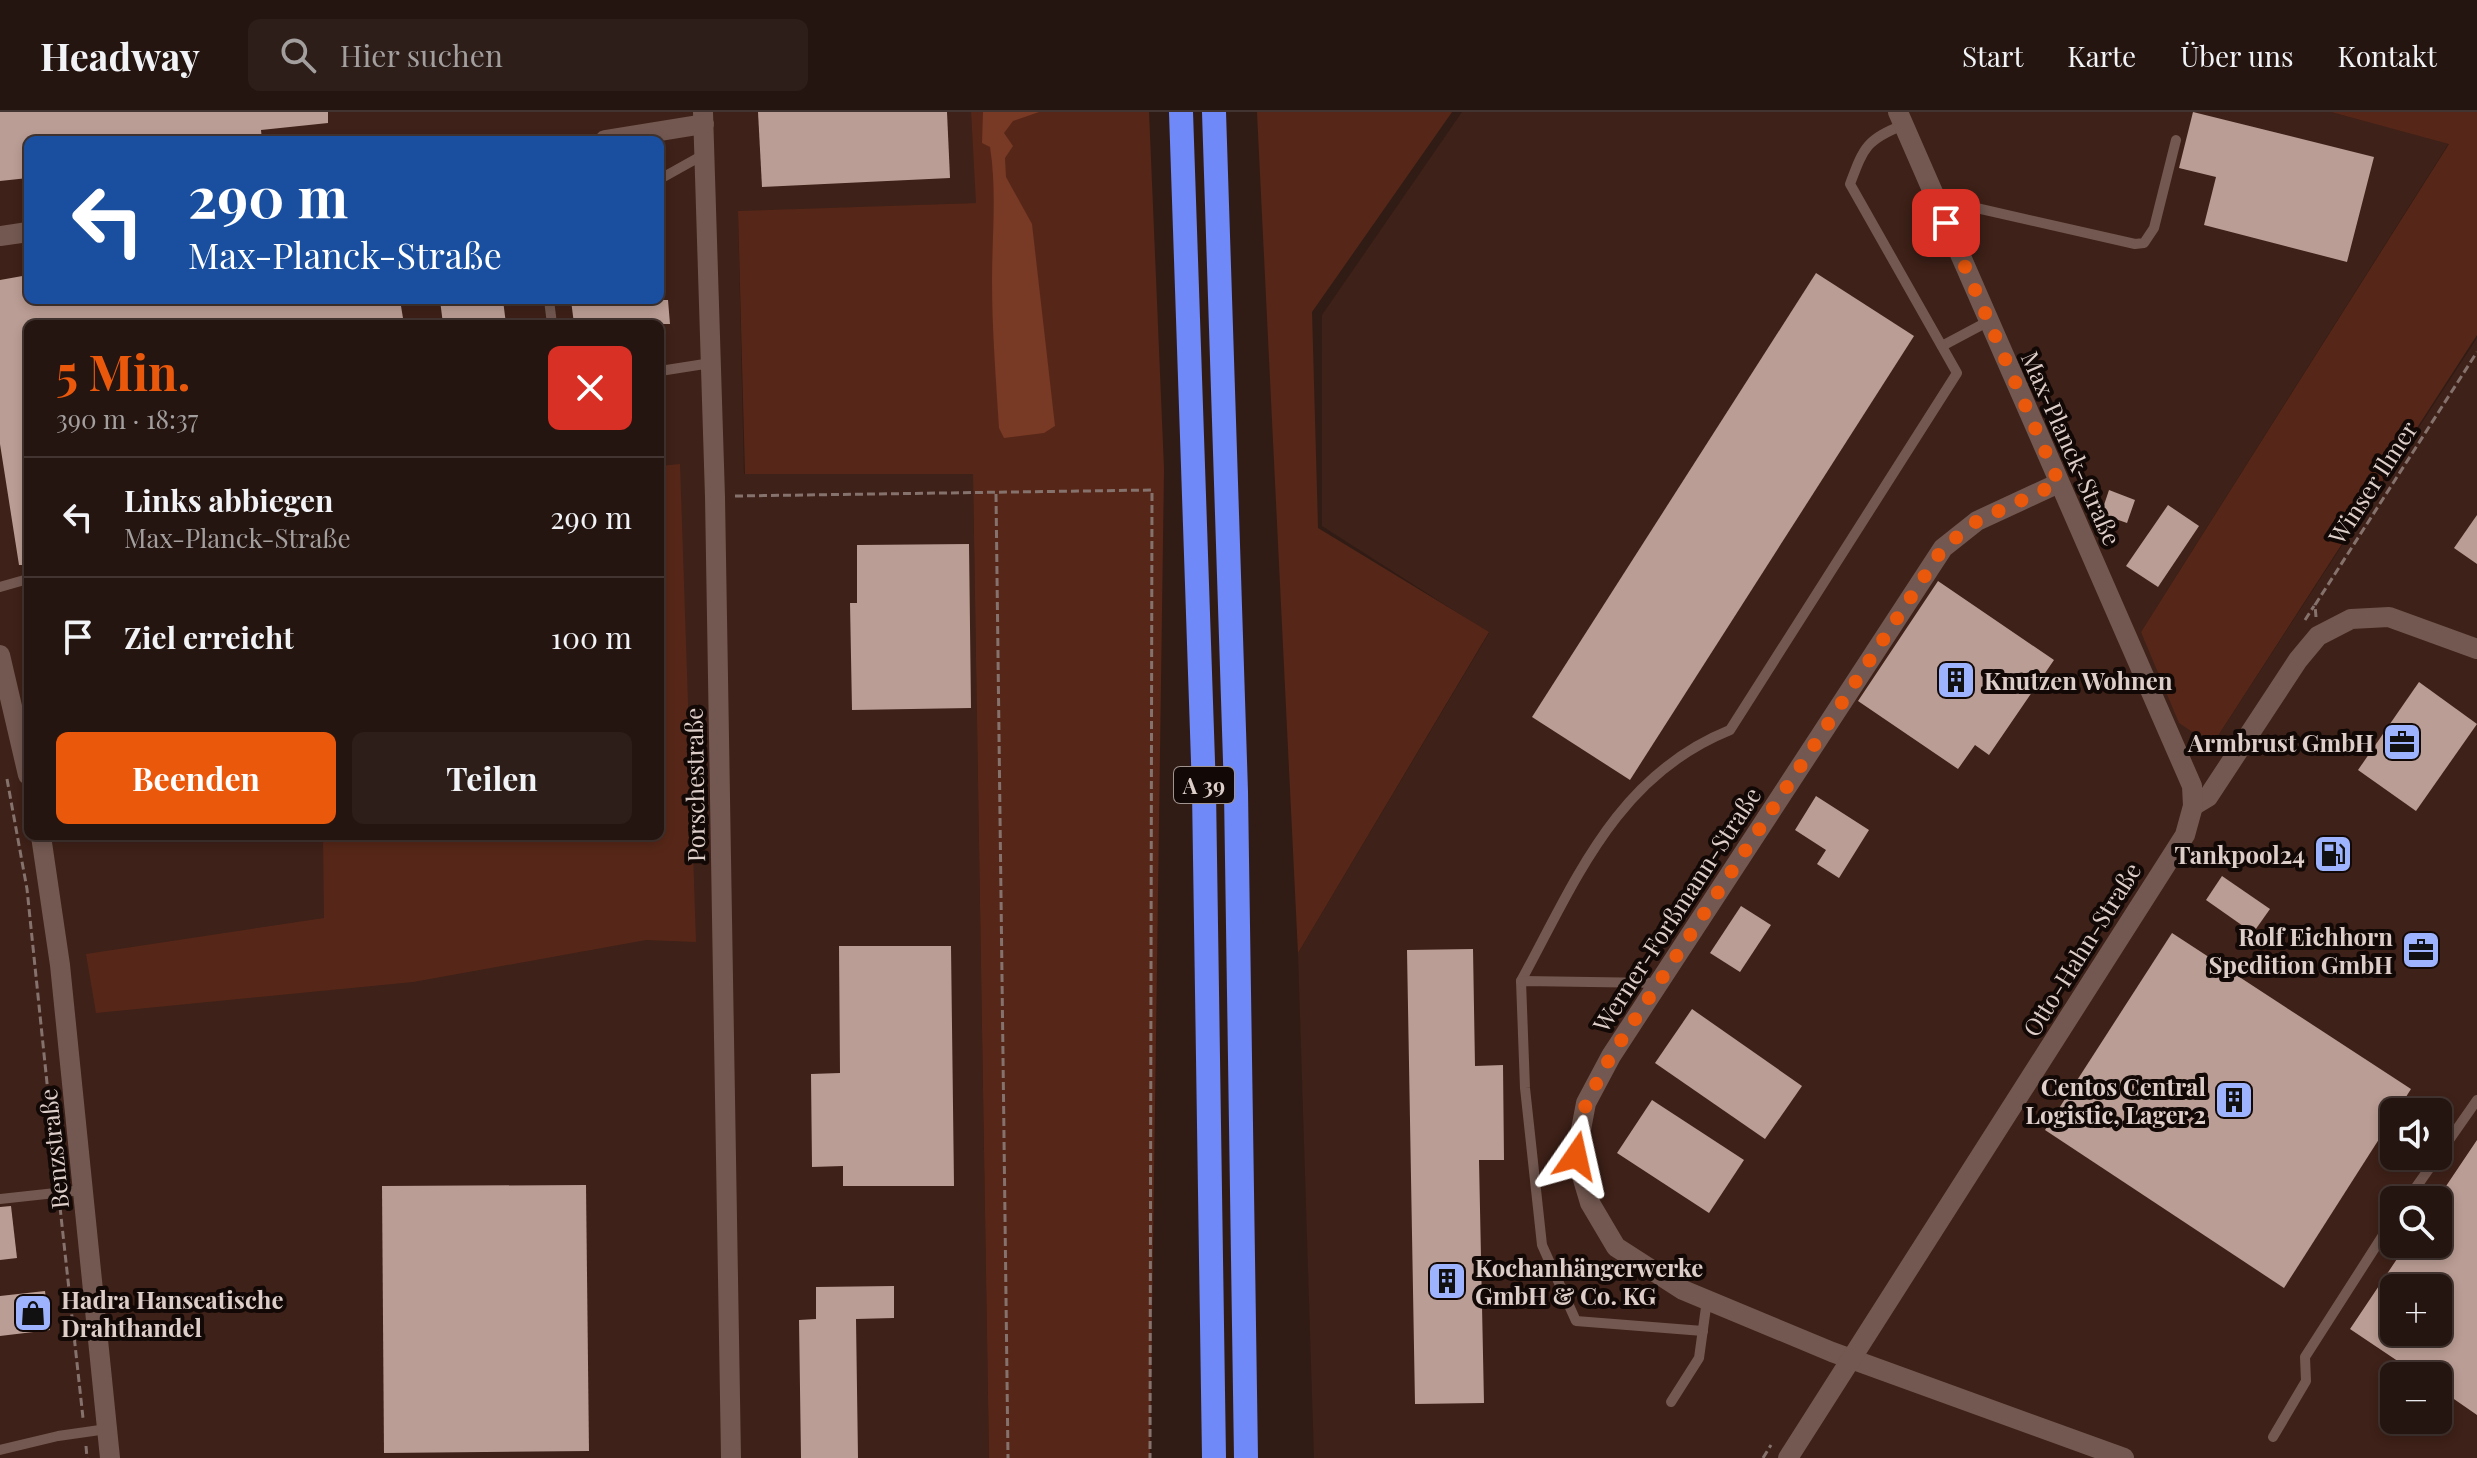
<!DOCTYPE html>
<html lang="de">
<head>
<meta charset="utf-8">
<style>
	body { margin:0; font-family:"Playfair Display",serif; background:#2d1e19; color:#f1f3f6; height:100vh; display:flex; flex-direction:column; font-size:30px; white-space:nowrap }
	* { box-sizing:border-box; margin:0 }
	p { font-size:26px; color:#a39f9f }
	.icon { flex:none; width:44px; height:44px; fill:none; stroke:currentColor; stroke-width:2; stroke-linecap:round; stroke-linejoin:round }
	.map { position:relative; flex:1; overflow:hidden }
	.sheet { position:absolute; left:24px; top:208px; width:640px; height:520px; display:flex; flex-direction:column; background:#251510; border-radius:12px; box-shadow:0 4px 12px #0003,0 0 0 2px #423430 }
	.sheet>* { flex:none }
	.banner { position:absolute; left:24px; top:24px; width:640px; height:168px; border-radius:12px; box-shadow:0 4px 12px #0003,0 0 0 2px #423430; background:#1a4fa0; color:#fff; overflow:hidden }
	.buttons { position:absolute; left:2380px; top:986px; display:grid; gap:16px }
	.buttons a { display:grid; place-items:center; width:72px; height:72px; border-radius:12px; background:#251510; box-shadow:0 4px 12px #0003,0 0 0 2px #423430; font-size:40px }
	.pin { position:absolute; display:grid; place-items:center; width:68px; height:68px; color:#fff; margin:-34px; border-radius:16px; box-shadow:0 4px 12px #0006 }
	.me { position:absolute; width:88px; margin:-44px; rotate:11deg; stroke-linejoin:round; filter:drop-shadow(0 0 6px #0008) }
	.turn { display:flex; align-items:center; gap:28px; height:168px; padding:0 32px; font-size:36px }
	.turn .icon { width:104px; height:104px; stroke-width:2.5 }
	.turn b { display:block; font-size:56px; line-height:68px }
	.round { display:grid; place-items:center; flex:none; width:84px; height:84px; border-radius:12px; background:#2d1e19 }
	.summary { display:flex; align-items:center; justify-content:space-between; height:136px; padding:0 32px }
	h1 { font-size:48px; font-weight:700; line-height:60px; color:#ea580c }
	.button { display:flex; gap:16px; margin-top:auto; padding:16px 32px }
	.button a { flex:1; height:92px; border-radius:12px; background:#ea580c; color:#fff; font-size:32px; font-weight:700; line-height:92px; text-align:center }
	.button a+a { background:#2d1e19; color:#f1f3f6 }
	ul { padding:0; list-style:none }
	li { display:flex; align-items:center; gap:24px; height:120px; padding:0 32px; border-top:2px solid #423430 }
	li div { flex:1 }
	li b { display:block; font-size:30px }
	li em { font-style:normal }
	header { display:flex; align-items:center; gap:48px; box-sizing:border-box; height:112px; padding:0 40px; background:#251510; border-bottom:2px solid #423430 }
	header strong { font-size:38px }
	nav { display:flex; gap:44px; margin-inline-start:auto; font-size:28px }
	.search { width:560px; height:72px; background:#2d1e19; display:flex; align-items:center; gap:20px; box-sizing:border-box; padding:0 28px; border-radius:12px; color:#a39f9f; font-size:30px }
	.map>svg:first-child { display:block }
</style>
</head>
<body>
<header>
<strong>Headway</strong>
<div class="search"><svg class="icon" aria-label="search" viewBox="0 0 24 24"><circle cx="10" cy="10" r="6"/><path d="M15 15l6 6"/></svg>Hier suchen</div>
<nav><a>Start</a><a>Karte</a><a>Über uns</a><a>Kontakt</a></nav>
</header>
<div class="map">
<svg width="2477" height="1346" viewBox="0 0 2477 1346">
	<rect width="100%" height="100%" fill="#311c15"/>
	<!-- built -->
	<g fill="#3e2118" fill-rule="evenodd">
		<path d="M 0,0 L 971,0 L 977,91 L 738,100 L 744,362 L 973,361 L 989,1346 L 0,1346 ZM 28,28 L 660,28 L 660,188 L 28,188 ZM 28,212 L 660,212 L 660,724 L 28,724 Z"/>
		<path d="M 1462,0 L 2331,0 L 2449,31 L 2141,520 L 2212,633 L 2477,226 L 2477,1346 L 1314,1346 L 1298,841 L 1489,521 L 1322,414 L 1322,203 ZM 2394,1000 L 2438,1000 L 2438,1044 L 2394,1044 ZM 2394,1088 L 2438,1088 L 2438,1132 L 2394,1132 ZM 2394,1176 L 2438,1176 L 2438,1220 L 2394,1220 ZM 2394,1264 L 2438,1264 L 2438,1308 L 2394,1308 Z"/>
	</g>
	<!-- green -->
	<g fill="#562718">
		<polygon points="971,0 1149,0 1164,357 1150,1346 989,1346 973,362 745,362 738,99 976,91"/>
		<polygon points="1257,0 1452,0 1312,200 1318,416 1489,520 1298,841"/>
		<polygon points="2331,0 2477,0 2477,223 2212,633 2179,611 2141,520 2449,32"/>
		<polygon points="680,352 696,830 646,828 413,870 96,901 86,842 324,806 323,724 660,724 660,354"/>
	</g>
	<!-- water -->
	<path fill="#783925" d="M 983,0 L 1039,0 L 1013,9 L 1004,21 L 1013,34 L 1005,46 L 1006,65 L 1032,112 L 1055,314 L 1044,321 L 1004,326 L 999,316 C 996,267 992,218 992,169 C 992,124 997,79 990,35 L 982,31 Z"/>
	<!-- building -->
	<g fill="#ba9d94" fill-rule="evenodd">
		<polygon points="0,0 328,0 328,11 261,18 262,28 28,28 28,66 0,69"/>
		<polygon points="758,0 947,0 950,66 762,75"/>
		<polygon points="2193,0 2374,45 2347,150 2204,113 2216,65 2179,56"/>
		<polygon points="1816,161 1914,224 1630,668 1532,605"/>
		<polygon points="28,163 28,188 400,188 404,212 28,212 28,453 19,453 0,332 0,168"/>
		<polygon points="440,188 503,188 506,212 443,212"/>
		<polygon points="571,188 668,188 670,212 574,212"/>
		<polygon points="2109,378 2135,388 2127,411 2101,402"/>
		<polygon points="2168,393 2199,414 2158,475 2126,454"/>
		<polygon points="2477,403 2477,452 2454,436"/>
		<polygon points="969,432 971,596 852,598 850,491 857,491 857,433"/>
		<polygon points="1938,469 2054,548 1989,643 1975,633 1958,657 1858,589"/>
		<polygon points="2419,570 2477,612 2416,699 2358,658"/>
		<polygon points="1816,684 1869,718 1839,766 1817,752 1826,738 1795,718"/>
		<polygon points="2222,764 2270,797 2253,821 2206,788"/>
		<polygon points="1741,794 1771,813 1740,860 1710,841"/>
		<polygon points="2172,821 2411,977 2284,1176 2045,1018"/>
		<polygon points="839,834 951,834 954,1074 843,1074 843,1054 812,1055 811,962 840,961"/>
		<polygon points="1473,837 1475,954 1503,953 1504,1048 1479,1048 1484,1291 1415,1292 1407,838"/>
		<polygon points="1692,897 1802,974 1765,1027 1655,951"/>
		<polygon points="1652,988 1744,1048 1709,1101 1617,1041"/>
		<path d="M 2477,1028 L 2477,1303 L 2438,1276 L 2438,1264 L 2420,1264 L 2350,1217 L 2407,1132 L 2438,1132 L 2438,1086 ZM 2394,1176 L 2438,1176 L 2438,1220 L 2394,1220 Z"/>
		<polygon points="586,1073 589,1339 384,1341 382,1074"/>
		<polygon points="11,1094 17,1146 0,1148 0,1095"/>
		<polygon points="894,1174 894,1206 856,1207 858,1346 801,1346 799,1208 816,1207 816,1175"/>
		<polygon points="45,1179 50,1218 0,1224 0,1184"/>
	</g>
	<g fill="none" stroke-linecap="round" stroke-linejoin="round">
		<!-- path -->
		<g stroke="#85726c" stroke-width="3" stroke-dasharray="8 4" stroke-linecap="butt">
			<polyline points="996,382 1008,1346"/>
			<polyline points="735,384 1152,378 1150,1346"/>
			<polyline points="2316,505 2315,493 2477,240"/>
			<polyline points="2305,508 2314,494"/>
			<polyline points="7,667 27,777 57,1068"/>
			<polyline points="60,1095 83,1306"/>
			<polyline points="86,1334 87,1346"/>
			<polyline points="1763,1346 1771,1333"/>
		</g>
		<!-- service -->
		<g stroke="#725850" stroke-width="10">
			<polyline points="660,67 703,43"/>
			<polyline points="1937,87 2135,132 2144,131 2154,116 2176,28"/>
			<polyline points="549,188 552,212"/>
			<polyline points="1942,234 1989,209"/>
			<polyline points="660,259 711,251"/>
			<polyline points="0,475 28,467"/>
			<path d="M 1521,869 C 1576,768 1616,664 1730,618 L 1957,261 L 1850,72 C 1864,35 1866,28 1903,13"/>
			<polyline points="1657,871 1521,869 1525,976 1542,1133 1576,1209 1703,1219"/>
			<polyline points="2438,1044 2477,988"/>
			<polyline points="0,1087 83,1078"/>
			<polyline points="2407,1088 2438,1044"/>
			<polyline points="1671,1290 1699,1246 1707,1188"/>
			<polyline points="2273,1325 2306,1269 2305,1245 2394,1106"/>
			<polyline points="0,1338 58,1324 107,1317"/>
		</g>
		<!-- minor -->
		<g stroke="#725850" stroke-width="20">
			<polyline points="703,0 715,385 731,1346"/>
			<polyline points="605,28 704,12"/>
			<polyline points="0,124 28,120"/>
			<polyline points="2059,371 1977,409 1943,436 1611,944 1586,991 1576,1044 1590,1091 1616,1135 1683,1178 1832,1240 2124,1346"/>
			<polyline points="0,543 28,663"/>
			<polyline points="2193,694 2208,685 2298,548 2318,524 2351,507 2389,505 2477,537"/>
			<polyline points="41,724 60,853 110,1346"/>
			<polyline points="1788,1346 2185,723 2193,694 2192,674 1898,0"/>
		</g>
		<!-- motorway -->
		<g stroke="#6f89f8" stroke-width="24">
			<polyline points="1181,0 1204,679 1214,1346"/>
			<polyline points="1214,0 1236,680 1246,1346"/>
		</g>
	</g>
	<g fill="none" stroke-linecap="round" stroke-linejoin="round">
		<!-- route -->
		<polyline stroke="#ea580c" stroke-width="14" stroke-dasharray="0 25.2" points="1576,1044 1586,991 1611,944 1943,436 1977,409 2059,371 1946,111"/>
	</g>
	<!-- icons -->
	<defs>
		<symbol id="building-square" viewBox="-11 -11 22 22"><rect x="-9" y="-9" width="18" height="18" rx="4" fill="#9eb3fd" stroke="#120906"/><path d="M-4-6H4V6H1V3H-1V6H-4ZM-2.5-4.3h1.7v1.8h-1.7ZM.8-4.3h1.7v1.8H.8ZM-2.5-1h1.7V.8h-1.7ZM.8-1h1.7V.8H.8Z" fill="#111"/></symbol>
		<symbol id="office-square" viewBox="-11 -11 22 22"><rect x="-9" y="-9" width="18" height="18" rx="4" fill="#9eb3fd" stroke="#120906"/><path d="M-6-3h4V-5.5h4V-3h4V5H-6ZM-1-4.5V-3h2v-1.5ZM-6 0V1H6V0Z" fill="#111"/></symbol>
		<symbol id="fuel-square" viewBox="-11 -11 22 22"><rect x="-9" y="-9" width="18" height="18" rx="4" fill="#9eb3fd" stroke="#120906"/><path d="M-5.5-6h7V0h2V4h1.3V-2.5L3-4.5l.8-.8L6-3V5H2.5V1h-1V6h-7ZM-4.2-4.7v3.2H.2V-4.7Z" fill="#111"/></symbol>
		<symbol id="shop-square" viewBox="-11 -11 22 22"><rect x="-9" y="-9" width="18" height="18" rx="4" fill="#9eb3fd" stroke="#120906"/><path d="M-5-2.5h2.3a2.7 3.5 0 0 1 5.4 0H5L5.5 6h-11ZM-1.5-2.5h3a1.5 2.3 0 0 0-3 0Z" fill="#111"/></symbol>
	</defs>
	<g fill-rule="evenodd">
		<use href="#building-square" x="1934" y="546" width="44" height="44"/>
		<use href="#office-square" x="2380" y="608" width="44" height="44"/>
		<use href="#fuel-square" x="2311" y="720" width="44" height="44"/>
		<use href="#office-square" x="2399" y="816" width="44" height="44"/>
		<use href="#building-square" x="2212" y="966" width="44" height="44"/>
		<use href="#building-square" x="1425" y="1147" width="44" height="44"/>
		<use href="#shop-square" x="11" y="1179" width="44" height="44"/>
	</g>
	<g text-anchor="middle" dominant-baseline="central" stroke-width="8" stroke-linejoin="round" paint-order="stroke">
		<!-- shield labels -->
		<rect fill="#120906" stroke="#a1938e" stroke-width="2" x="1174" y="655" width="60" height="36" rx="6"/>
		<g font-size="22" font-weight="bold" fill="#decec9">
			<text x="1204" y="673">A 39</text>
		</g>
		<!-- street labels -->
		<g font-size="24" fill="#decec9" stroke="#120906">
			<text transform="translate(2072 336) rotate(66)">Max-Planck-Straße</text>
			<text transform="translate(2372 370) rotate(-57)">Winser Ilmer</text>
			<text transform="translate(694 673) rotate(-91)">Porschestraße</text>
			<text transform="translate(1676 797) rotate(-57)">Werner-Forßmann-Straße</text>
			<text transform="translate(2081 837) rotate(-58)">Otto-Hahn-Straße</text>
			<text transform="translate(53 1037) rotate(-96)">Benzstraße</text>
		</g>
		<!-- poi labels -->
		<g font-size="24" font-weight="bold" fill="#decec9" stroke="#120906" text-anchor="end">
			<text x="1984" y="568" text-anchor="start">Knutzen Wohnen</text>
			<text x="2374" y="630">Armbrust GmbH</text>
			<text x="2305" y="742">Tankpool24</text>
			<text x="2393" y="824">Rolf Eichhorn<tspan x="2393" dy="28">Spedition GmbH</tspan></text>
			<text x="2206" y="974">Centos Central<tspan x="2206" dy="28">Logistic, Lager 2</tspan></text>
			<text x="1475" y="1155" text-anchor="start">Kochanhängerwerke<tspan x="1475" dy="28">GmbH &amp; Co. KG</tspan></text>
			<text x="61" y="1187" text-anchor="start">Hadra Hanseatische<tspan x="61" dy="28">Drahthandel</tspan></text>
		</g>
	</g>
</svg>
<div class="buttons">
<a><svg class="icon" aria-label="sound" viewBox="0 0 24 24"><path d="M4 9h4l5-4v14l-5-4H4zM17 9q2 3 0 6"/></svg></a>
<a><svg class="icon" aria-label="search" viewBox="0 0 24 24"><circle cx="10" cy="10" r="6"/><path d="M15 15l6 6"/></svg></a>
<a>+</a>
<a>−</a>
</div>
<div class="pin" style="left:1946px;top:111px;background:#d93025"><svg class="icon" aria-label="arrive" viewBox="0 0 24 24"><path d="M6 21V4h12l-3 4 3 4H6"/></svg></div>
<svg class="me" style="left:1576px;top:1044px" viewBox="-20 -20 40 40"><path d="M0-17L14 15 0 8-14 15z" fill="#ea580c" stroke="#fff" stroke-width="4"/></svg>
<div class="banner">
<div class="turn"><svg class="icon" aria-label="left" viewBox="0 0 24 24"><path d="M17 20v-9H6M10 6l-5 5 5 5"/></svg><div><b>290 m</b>Max-Planck-Straße</div></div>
</div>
<section class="sheet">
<div class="summary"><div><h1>5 Min.</h1><p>390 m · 18:37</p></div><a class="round" style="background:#d93025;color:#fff"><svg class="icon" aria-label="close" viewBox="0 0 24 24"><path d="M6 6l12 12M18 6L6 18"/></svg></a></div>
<ul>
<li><svg class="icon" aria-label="left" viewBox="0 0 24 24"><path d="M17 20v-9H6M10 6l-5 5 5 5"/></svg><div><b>Links abbiegen</b><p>Max-Planck-Straße</p></div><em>290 m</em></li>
<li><svg class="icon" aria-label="arrive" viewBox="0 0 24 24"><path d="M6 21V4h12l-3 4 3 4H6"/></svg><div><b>Ziel erreicht</b></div><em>100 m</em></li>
</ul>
<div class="button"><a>Beenden</a><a>Teilen</a></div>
</section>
</div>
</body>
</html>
